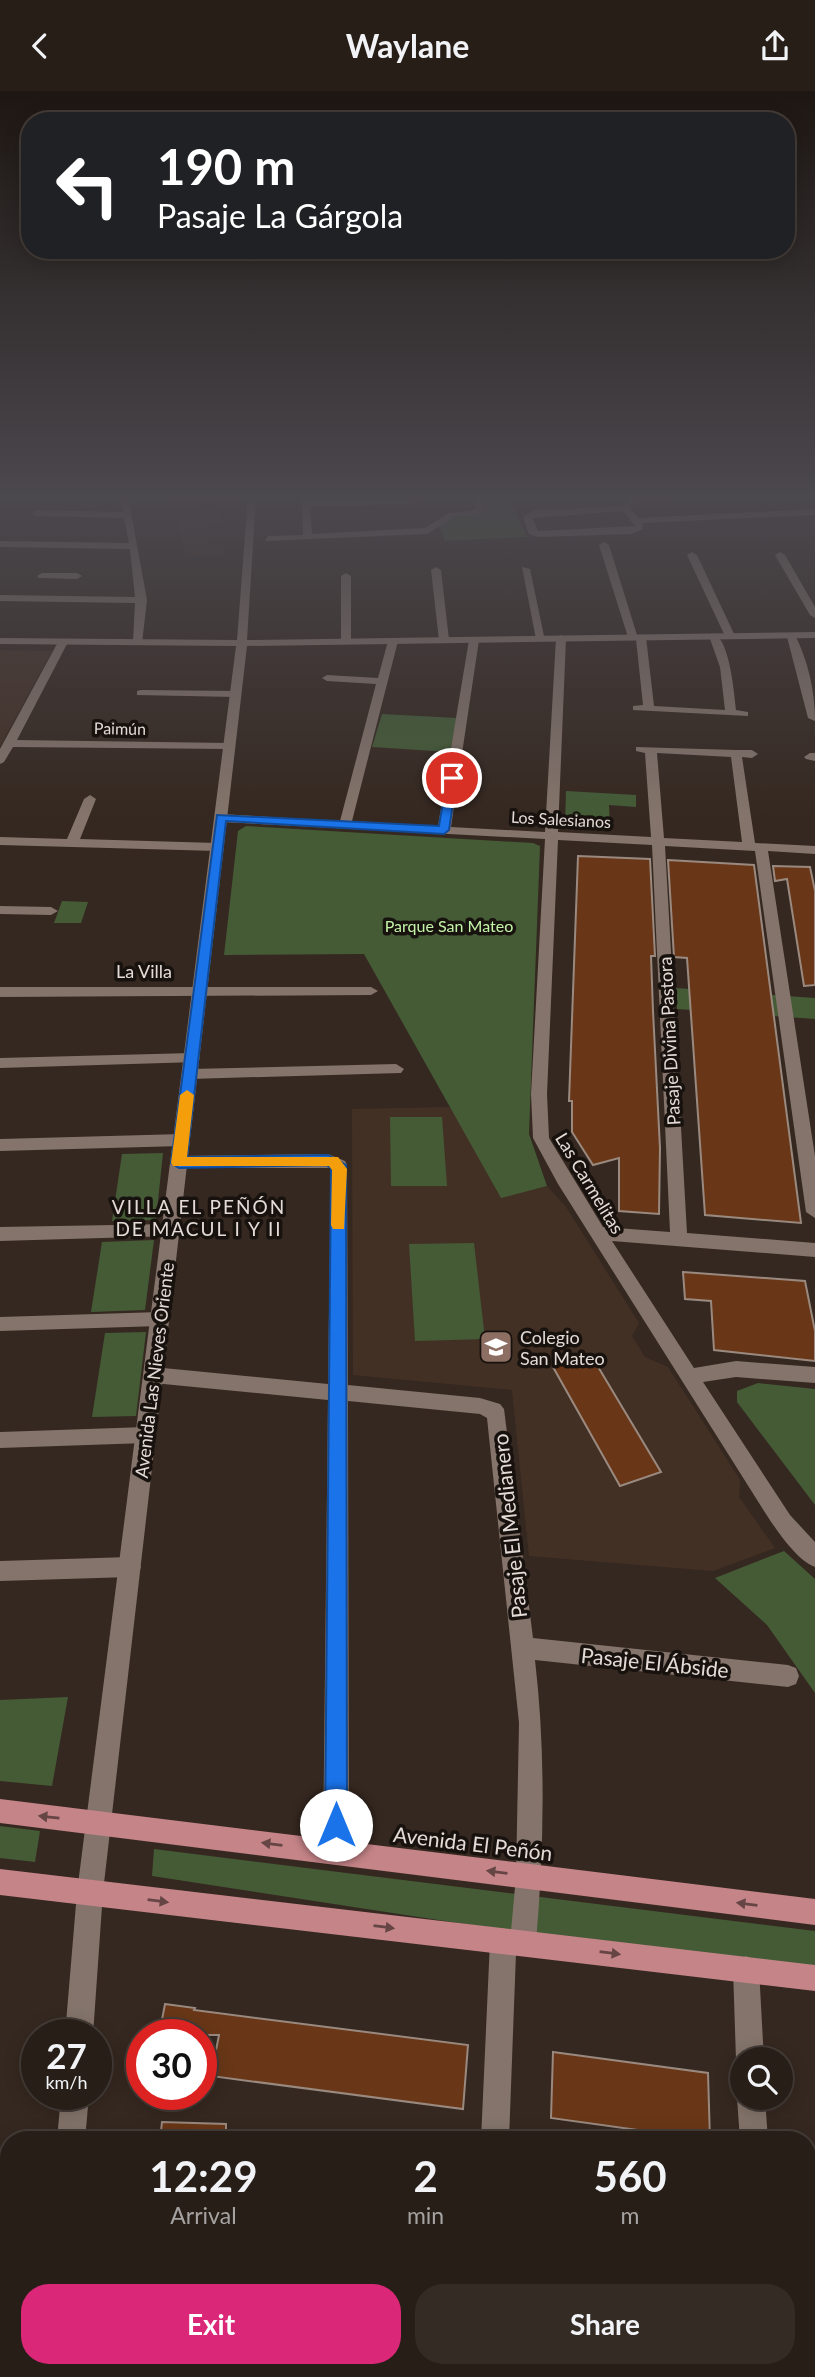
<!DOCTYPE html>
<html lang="en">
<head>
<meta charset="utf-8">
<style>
	body { margin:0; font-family:Lato,sans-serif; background:#342b25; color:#f1f3f6; height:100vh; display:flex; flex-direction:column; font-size:26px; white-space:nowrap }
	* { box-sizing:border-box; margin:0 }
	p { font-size:23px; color:#a5a2a2 }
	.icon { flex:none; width:38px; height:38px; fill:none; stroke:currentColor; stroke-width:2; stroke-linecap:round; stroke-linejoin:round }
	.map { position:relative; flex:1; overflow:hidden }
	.panel { position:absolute; left:0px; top:2040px; width:816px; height:247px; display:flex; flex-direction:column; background:#281e18; border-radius:28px 28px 0 0; box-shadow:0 4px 18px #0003,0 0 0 2px #443c37 }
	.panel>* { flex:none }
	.guide { position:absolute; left:21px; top:21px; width:774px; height:147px; border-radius:28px; box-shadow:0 4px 18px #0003,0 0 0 2px #443c37; background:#202124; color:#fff; overflow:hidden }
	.fabs { position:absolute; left:730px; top:1956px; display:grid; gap:14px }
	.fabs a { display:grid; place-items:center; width:63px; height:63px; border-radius:50%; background:#281e18; box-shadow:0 4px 18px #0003,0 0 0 2px #443c37; font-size:35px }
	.speed { position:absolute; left:21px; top:1928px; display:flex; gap:14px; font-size:35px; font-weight:700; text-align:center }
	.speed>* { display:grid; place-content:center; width:91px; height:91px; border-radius:50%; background:#281e18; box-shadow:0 4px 18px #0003,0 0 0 2px #443c37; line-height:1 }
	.speed small { font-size:18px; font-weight:400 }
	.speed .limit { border:10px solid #d22; background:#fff; color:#111 }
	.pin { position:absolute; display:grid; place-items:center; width:60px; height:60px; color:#fff; margin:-30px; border:4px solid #fff; border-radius:50%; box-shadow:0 2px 7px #0007 }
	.me { position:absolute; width:77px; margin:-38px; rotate:0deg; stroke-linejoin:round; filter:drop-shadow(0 0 5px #0008) }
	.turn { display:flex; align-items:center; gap:24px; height:147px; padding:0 21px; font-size:32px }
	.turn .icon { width:91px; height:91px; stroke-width:2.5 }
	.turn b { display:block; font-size:49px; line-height:60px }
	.eta { display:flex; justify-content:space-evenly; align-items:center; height:119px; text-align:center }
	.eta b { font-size:42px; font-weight:700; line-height:49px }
	.primary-button { display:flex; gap:14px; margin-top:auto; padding:14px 21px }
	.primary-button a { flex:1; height:80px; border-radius:28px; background:#db2777; color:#fff; font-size:28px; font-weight:700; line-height:80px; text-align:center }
	.primary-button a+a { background:#342b25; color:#f1f3f6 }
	header { display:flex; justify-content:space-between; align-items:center; height:91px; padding:0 21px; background:#281e18; font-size:32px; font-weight:700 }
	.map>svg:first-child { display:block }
</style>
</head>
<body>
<header><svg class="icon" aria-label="back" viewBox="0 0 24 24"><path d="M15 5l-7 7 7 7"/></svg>Waylane<svg class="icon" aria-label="share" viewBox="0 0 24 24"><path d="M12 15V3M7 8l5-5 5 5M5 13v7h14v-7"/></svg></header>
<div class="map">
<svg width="815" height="2286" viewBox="0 0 815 2286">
	<rect width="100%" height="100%" fill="#352820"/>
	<!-- built -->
	<g fill="#433025">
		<polygon points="164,405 239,405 239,412 169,418"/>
		<polygon points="219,419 220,430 206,431 208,454 224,454 224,464 186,465 175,422"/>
		<polygon points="0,559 52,560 0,655"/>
		<polygon points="451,1016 501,1106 547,1095 566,1116 639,1232 632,1245 645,1266 668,1276 740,1389 739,1406 775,1457 713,1480 529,1465 512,1299 353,1284 352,1018"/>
	</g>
	<!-- green -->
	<g fill="#445b36">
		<polygon points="482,405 508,405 527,446 445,450 439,435 453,425 484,420"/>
		<polygon points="382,623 457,627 450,661 372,656"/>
		<polygon points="566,700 636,704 636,716 609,714 610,736 565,733"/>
		<polygon points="246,735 533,752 540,755 529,1043 547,1095 501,1107 364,863 224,864 238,740"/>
		<polygon points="62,810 88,811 81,832 54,832"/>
		<polygon points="676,897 815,907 815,928 677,918"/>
		<polygon points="390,1026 442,1026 447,1095 391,1095"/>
		<polygon points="163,1062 156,1129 112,1130 122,1063"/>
		<polygon points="154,1149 145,1219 91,1221 102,1151"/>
		<polygon points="474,1152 485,1248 415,1250 409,1153"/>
		<polygon points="146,1241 136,1325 92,1326 105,1242"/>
		<polygon points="758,1292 815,1298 815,1414 737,1311 737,1300"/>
		<polygon points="784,1460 815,1488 815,1602 767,1534 715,1487"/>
		<polygon points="68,1606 52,1695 0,1690 0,1609"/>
		<polygon points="0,1735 40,1740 35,1771 0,1767"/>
		<polygon points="154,1758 815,1840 815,1880 660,1863 152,1785"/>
	</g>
	<!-- building -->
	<g fill="#693717" stroke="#99897f" stroke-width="2">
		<polygon points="578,765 650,768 655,865 651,865 653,920 660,1057 659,1123 619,1120 619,1067 593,1074 572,1041 572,1010 569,1010"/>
		<polygon points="668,769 754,774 801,1132 705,1124 687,867 674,866"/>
		<polygon points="773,775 810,776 815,800 815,894 804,895 787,788 775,790"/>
		<polygon points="683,1181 805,1190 815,1240 815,1270 714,1259 711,1210 685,1208"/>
		<polygon points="591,1264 661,1381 620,1395 553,1276"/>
		<polygon points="165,1913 195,1917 194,1919 468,1954 463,2018 211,1985 219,1944 159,1944"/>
		<polygon points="553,1961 708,1982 710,2049 551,2027"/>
		<polygon points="162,2031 226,2033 226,2049 160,2049"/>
	</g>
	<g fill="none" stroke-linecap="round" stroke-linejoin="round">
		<!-- minor -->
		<g fill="#84746b" fill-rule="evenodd">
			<polygon points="120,405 128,405 147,509 142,552 133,550 135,512 0,510 0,504 135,506 130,458 0,456 0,450 129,452 124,427 36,425 32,422 36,419 123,421"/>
			<polygon points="295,405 303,405 308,409 405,408 421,405 419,410 406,414 310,415 312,443 425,437 449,422 472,420 476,416 473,405 481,405 484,417 477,424 454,426 427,443 265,450 268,445 303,444 302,413"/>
			<path d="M 632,405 L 690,405 L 635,410 L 630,417 L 638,427 L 815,418 L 815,424 L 642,432 L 643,438 L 632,443 L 537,446 L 529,443 L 523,426 L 534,419 L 622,415 ZM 623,420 L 635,435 L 538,440 L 532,427 Z"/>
			<path d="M 604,451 L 609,454 L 637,544 L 646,546 L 654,615 L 725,619 L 720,576 L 709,545 L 714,542 C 730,551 734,601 736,619 L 748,621 L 748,625 L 633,619 L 633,615 L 643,614 L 636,548 L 628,546 L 599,454 Z"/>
			<polygon points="692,461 697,464 735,545 734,547 725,545 687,464"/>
			<polygon points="780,461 785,464 815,516 815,527 810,524 775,464"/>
			<polygon points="436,476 441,479 449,549 444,552 439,549 431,479"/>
			<polygon points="522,476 530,478 545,550 536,548"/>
			<polygon points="42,482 77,482 82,485 77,488 39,487 37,485"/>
			<polygon points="346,482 351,485 351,550 346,553 341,550 341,485"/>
			<path d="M 786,542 L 794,542 C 808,569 815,600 815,630 L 808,627 Z"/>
			<path d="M 561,544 L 566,547 L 558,741 L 651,746 L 645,662 L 636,660 L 636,656 L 736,659 L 752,659 L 758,663 L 752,667 L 742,666 L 755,752 L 815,755 L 815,763 L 768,760 L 815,1065 L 815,1127 L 806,1121 L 755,760 L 665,755 L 687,1142 L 815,1152 L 815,1166 L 612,1150 L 694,1277 L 736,1270 L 815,1276 L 815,1292 L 736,1286 L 703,1291 L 790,1424 L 815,1451 L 815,1476 C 794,1468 771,1431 759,1412 L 558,1093 L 533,1047 L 531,1003 L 545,748 L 221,731 L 215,727 L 221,723 L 340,730 L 376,593 L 327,590 L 322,587 L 327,584 L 378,587 L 388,550 L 393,547 L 398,550 L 352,730 L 438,735 L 469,549 L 474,546 L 479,549 L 451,736 L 545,741 L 556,547 ZM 657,662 L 731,666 L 742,751 L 664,747 ZM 558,749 L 652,754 L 670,1141 L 603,1136 L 549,1047 L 547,1003 Z"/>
			<polygon points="63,548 68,551 17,649 229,652 235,655 229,658 13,656 4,671 0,673 0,658 58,551"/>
			<polygon points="141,599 236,600 241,603 236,606 137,604 137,600"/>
			<polygon points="810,662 815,662 815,670 806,668 804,666"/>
			<polygon points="90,704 96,708 80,748 217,752 223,756 217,760 0,754 0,746 67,748 84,708"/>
			<polygon points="0,815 51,816 58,820 51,824 0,823"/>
			<polygon points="0,896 371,896 378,900 371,904 0,906"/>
			<polygon points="192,962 200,967 197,971 0,977 0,967"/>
			<polygon points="396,973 404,978 401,982 190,988 182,983 190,978"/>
			<polygon points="182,1043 190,1049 182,1055 0,1060 0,1048"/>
			<path d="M 328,1063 L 345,1070 L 347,1074 L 348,1294 L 480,1307 L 500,1313 L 504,1318 L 533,1547 L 788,1574 L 796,1577 L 799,1585 L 796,1593 L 788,1596 L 535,1569 C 546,1663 544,1758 536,1852 L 532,1861 L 523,1865 L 516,1862 L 509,2049 L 481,2049 L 490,1850 L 494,1841 L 503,1837 L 511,1840 L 516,1785 L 519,1632 L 487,1327 L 480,1323 L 348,1310 L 349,1761 L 345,1770 L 336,1774 L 327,1770 L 323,1761 L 328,1309 L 153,1292 L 146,1290 L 143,1284 L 146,1278 L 153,1276 L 328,1293 L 331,1077 L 179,1077 L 171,1071 L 179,1065 Z"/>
			<polygon points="171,1133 180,1139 171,1145 0,1150 0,1136"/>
			<polygon points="160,1221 167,1223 169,1228 167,1233 160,1235 0,1240 0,1226"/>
			<polygon points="146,1336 153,1338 156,1344 153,1350 146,1352 0,1357 0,1341"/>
			<polygon points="130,1466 138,1469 141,1476 138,1483 130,1486 0,1490 0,1470"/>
			<polygon points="746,1865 755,1869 759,1878 764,1969 742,1969 742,1979 736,1969 733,1878 737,1869"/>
			<polygon points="741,1997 742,2007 765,2007 768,2049 740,2049 737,2007"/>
			<polygon points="807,2276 809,2286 777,2286 776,2278 807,2278"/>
			<polygon points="501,2278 533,2278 534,2286 502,2286"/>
		</g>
		<!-- tertiary -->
		<g fill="#84746b" fill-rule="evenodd">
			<polygon points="248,405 256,405 247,549 815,541 815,547 247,555 103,1801 93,1944 65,1944 77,1801 236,555 0,553 0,547 237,549"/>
			<polygon points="61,2004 89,2004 85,2049 57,2049"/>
			<polygon points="38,2278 70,2278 69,2286 37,2286"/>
		</g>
		<!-- primary -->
		<g fill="#c58488" fill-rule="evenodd">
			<polygon points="0,1708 815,1808 815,1834 0,1732"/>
			<polygon points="0,1778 815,1874 815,1900 0,1804"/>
		</g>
	</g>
	<!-- one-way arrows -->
	<defs><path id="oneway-solid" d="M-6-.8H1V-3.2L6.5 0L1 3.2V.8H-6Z" transform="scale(1.75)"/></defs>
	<g fill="#664545">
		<use href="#oneway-solid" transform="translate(49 1726) rotate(-174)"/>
		<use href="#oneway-solid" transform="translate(272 1753) rotate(-173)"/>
		<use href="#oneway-solid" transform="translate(497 1781) rotate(-173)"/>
		<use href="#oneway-solid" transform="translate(158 1810) rotate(7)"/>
		<use href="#oneway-solid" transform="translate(747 1813) rotate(-173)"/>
		<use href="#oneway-solid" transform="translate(384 1836) rotate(7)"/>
		<use href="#oneway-solid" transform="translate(610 1862) rotate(7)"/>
	</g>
	<!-- sky -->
	<linearGradient id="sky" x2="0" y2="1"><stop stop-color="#1d1612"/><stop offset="0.56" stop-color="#4b484e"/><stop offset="1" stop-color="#4b484e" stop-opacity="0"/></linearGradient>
	<rect width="815" height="725" fill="url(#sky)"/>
	<!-- route -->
	<polygon fill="#1a73e8" stroke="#114b97" stroke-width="2" points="452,684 457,687 449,739 444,743 226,730 187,1066 328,1064 346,1074 347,1734 344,1742 336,1745 328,1742 325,1734 331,1077 326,1074 179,1077 171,1072 217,724 439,735 447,687"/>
	<!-- slow -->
	<polygon fill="#f59e0b" points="187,999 194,1004 187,1066 338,1066 347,1078 344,1138 333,1138 331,1134 332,1079 329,1075 173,1075 171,1072 180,1004"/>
	<!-- icons -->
	<defs>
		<symbol id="school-square" viewBox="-11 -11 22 22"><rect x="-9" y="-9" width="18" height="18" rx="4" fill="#8d6e63" stroke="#18120f"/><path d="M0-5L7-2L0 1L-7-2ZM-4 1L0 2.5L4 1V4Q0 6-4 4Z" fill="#fff"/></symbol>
	</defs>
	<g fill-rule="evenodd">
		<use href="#school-square" x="477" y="1237" width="38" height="38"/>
	</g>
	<g text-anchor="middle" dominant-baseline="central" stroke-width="7" stroke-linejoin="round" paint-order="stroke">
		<!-- far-street labels -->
		<g font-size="16" fill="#e4dbd6" stroke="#18120f">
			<text transform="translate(120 637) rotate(1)">Paimún</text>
			<text transform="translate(561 728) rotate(3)">Los Salesianos</text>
		</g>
		<!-- far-park labels -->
		<g font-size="16" fill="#c4f4a7" stroke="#18120f">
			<text x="449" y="834">Parque San Mateo</text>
		</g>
		<!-- street labels -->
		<g font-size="18" fill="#e4dbd6" stroke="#18120f">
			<text x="144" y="880">La Villa</text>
			<text transform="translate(669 950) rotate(-93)">Pasaje Divina Pastora</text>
			<text transform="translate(590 1092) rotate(59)">Las Carmelitas</text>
			<text transform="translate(154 1279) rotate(-83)">Avenida Las Nieves Oriente</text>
		</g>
		<!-- poi labels -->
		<g font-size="18" fill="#e4dbd6" stroke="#18120f" text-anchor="start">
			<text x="520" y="1246">Colegio<tspan x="520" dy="21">San Mateo</tspan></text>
		</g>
		<!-- neighbourhood labels -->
		<g font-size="19" letter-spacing="2" fill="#e4dbd6" stroke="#18120f">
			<text x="199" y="1115">VILLA EL PEÑÓN<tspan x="199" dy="22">DE MACUL I Y II</tspan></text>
		</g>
		<!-- near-street labels -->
		<g font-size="21" fill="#e4dbd6" stroke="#18120f">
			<text transform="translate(509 1435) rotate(-96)">Pasaje El Medianero</text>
			<text transform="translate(655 1571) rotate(6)">Pasaje El Ábside</text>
			<text transform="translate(473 1752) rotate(7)">Avenida El Peñón</text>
		</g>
	</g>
</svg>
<div class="fabs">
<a><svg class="icon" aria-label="search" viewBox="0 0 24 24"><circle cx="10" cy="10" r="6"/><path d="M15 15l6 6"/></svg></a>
</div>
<div class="speed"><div>27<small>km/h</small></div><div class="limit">30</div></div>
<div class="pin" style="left:452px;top:687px;background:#d93025"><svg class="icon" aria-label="arrive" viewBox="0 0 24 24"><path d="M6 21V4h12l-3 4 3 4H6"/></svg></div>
<svg class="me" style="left:336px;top:1734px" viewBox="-20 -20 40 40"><circle r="19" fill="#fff"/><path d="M0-13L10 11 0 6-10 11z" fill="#1a73e8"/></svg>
<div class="guide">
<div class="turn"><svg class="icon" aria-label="left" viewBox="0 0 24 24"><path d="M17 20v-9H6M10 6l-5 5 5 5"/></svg><div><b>190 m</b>Pasaje La Gárgola</div></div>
</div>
<section class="panel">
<div class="eta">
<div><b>12:29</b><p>Arrival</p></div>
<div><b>2</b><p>min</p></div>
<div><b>560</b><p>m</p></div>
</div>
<div class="primary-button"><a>Exit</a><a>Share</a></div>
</section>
</div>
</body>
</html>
